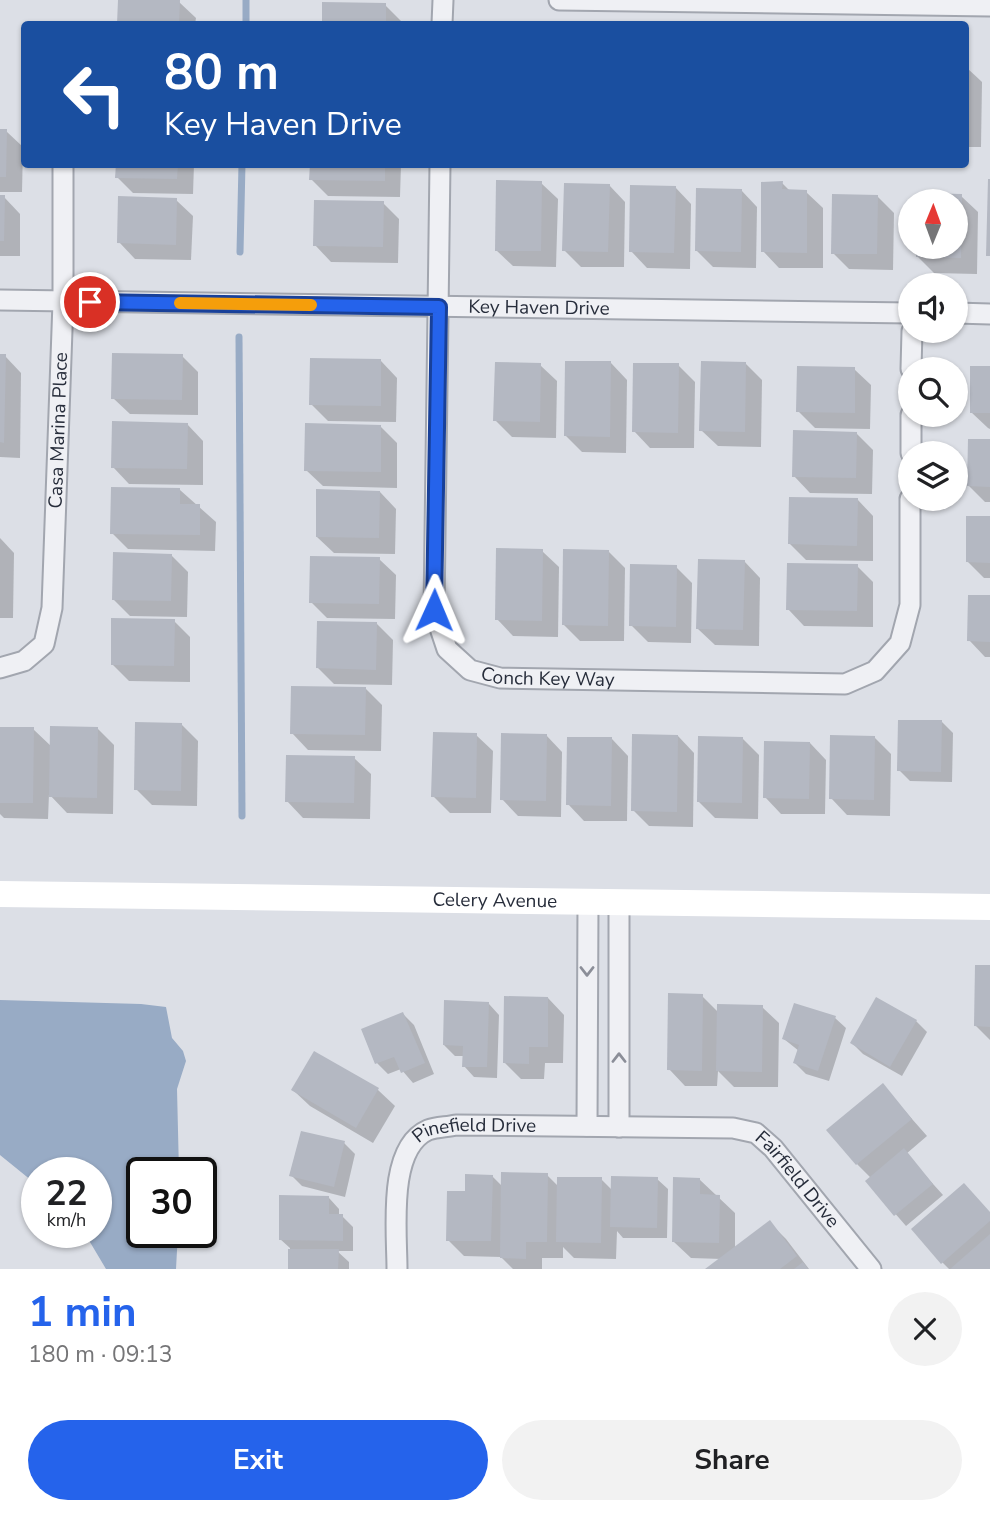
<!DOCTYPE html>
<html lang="en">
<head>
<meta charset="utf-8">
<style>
	body { margin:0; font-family:"Nunito Sans",sans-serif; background:#f2f2f2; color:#202124; height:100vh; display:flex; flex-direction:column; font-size:26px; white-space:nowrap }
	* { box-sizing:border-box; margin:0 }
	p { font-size:23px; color:#757577 }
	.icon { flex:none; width:38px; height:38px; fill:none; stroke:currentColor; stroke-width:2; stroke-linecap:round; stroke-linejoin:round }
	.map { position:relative; height:1269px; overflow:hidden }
	.details { display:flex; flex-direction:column; background:#fff; flex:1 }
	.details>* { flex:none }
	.guide { position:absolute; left:21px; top:21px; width:948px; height:147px; border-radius:7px; box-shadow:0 2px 5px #0004; background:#1a4fa0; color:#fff; overflow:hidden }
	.needle { width:46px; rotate:1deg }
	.tools { position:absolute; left:898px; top:189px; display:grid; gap:14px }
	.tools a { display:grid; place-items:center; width:70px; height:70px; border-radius:50%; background:#fff; box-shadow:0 2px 5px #0004; font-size:35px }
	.speed { position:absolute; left:21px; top:1157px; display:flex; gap:14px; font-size:35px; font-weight:700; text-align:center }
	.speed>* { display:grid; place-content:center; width:91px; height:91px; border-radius:50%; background:#fff; box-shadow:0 2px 5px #0004; line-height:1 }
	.speed small { font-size:18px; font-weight:400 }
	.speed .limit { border:4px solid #111; border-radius:10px; background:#fff; color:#111 }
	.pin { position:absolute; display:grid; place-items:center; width:60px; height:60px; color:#fff; margin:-30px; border:4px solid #fff; border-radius:50%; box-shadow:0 2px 7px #0007 }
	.me { position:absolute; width:77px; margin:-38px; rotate:1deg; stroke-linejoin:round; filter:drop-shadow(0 0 5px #0008) }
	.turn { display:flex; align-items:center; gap:24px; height:147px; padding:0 28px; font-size:32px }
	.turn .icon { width:91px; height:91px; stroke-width:2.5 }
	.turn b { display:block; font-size:49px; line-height:60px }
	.round { display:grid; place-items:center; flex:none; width:74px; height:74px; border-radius:37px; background:#f2f2f2 }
	.head { display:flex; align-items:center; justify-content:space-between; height:119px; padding:0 28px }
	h1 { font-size:42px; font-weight:700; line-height:52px; color:#2563eb }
	.action { display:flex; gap:14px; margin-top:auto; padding:14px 28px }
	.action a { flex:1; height:80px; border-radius:42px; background:#2563eb; color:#fff; font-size:28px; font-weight:700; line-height:80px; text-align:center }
	.action a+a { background:#f2f2f2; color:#202124 }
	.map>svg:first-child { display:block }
</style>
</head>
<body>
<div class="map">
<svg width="990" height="1269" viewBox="0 0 990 1269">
	<rect width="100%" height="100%" fill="#dcdfe6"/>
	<!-- water -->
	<polygon fill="#98abc5" points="0,1000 141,1004 166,1007 172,1038 183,1051 186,1061 177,1089 179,1172 142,1172 142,1232 178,1232 176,1269 106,1269 84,1232 96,1232 96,1172 37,1172 37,1185 0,1155"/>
	<!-- shadow -->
	<g fill="#0003">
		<polygon points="119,1 179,2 196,18 195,24 119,24"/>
		<polygon points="324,4 385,5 402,22 402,24 323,24"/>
		<polygon points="966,67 982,82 981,147 966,147"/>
		<polygon points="0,130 6,131 23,147 22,192 0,192"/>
		<polygon points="117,164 194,164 193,194 133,193 117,177"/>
		<polygon points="311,164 401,164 400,197 328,196 311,179"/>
		<polygon points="541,183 558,199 556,267 513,266 496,250"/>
		<polygon points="782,183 790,191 806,192 823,208 823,268 779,268 763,251"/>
		<polygon points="609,185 625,202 624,267 581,267 564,250"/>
		<polygon points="675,187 691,204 690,269 647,268 631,251"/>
		<polygon points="741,190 757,207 756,268 713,267 697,251"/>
		<polygon points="919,195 961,196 978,212 977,274 934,273 917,256 918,247 956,247 956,201 918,201"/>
		<polygon points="877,196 894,213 893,270 849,269 833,253"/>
		<polygon points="0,197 4,197 20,214 20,256 0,256"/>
		<polygon points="176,200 193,216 191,260 135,259 119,242"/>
		<polygon points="383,203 399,219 398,263 331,262 315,245"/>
		<polygon points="0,356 5,356 21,373 20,458 0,457"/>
		<polygon points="182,356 198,372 198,415 130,414 113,398"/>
		<polygon points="381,361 397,378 396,422 328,421 311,404"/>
		<polygon points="611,363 627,380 626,453 582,452 566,436"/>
		<polygon points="746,364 762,380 761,447 718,446 701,430"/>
		<polygon points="540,365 557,381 556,438 512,437 495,420"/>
		<polygon points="678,365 695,382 694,448 650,448 634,431"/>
		<polygon points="990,368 990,429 988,428 971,412"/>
		<polygon points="854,369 871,385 870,429 815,428 798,411"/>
		<polygon points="187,424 203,441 203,485 129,484 113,467"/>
		<polygon points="381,427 397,443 397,488 323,486 306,470"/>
		<polygon points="856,433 873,450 872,494 810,493 794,476"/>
		<polygon points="990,441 990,502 985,502 969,486"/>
		<polygon points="180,490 216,522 215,551 128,549 112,533"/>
		<polygon points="380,492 396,509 395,554 334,553 317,537"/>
		<polygon points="857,499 873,516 873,561 806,560 790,544"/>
		<polygon points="990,518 990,578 984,578 967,561"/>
		<polygon points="0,538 14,553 13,618 0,618"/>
		<polygon points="542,551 559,567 558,637 513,636 497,619"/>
		<polygon points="609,552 625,568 624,641 580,641 563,624"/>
		<polygon points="171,555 188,572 187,617 130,616 114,600"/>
		<polygon points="379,559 396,575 395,619 327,618 311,602"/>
		<polygon points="744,561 760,578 759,646 715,645 698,629"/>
		<polygon points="857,566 873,582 873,627 804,626 788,609"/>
		<polygon points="676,567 692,583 691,643 648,642 631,625"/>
		<polygon points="990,597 990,657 985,657 969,640"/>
		<polygon points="174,621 190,637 190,682 129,681 112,664"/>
		<polygon points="376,623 393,640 392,685 334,684 318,668"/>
		<polygon points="366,689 382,705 381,751 308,750 292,733"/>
		<polygon points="942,722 953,733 952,782 910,781 899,770"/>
		<polygon points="182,725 198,741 197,806 152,805 136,789"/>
		<polygon points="0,729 33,729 52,747 98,729 114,745 113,814 67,813 49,794 48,819 4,818 0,814"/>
		<polygon points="476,735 493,751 491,813 450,813 433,796"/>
		<polygon points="546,735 562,752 561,817 518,816 502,799"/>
		<polygon points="678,736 694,753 693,827 649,826 633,810"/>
		<polygon points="875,738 891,754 890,816 847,815 831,798"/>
		<polygon points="612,739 628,756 627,821 584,821 568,804"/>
		<polygon points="743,739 759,755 758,819 715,818 699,802"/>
		<polygon points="810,743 826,760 825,814 781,814 765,797"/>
		<polygon points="354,758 371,774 370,819 303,818 287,801"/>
		<polygon points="990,967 990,1040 976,1026"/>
		<polygon points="702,996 718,1012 762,1007 779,1023 778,1087 734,1087 718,1071 717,1086 685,1086 669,1069"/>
		<polygon points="548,998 564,1015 563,1063 545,1063 544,1079 521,1079 505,1063"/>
		<polygon points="489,1004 499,1015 497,1078 474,1077 464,1066 464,1056 455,1056 444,1045"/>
		<polygon points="403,1014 414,1025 434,1074 413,1083 401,1069 388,1074 377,1063"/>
		<polygon points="835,1018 846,1028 829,1081 806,1074 795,1063 799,1051 784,1039"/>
		<polygon points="916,1021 927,1032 902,1076 863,1054 852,1043"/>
		<polygon points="315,1053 378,1090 395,1106 373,1143 310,1106 293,1090"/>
		<polygon points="883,1086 927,1136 906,1154 943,1195 906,1226 867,1181 871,1178 857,1164"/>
		<polygon points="344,1143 355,1154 345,1197 302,1186 291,1175"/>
		<polygon points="547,1175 558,1186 601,1179 613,1191 657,1179 668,1189 667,1238 623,1238 617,1231 616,1259 574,1258 563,1247 563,1258 542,1258 542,1269 513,1269 501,1257 464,1256 448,1240 467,1193 492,1176 503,1187"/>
		<polygon points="699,1179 735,1213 735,1249 770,1223 786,1239 809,1269 708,1269 722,1259 691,1258 674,1242"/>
		<polygon points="329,1198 339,1209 339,1216 342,1216 353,1227 353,1251 337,1251 349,1262 349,1269 290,1269 290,1248 280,1239"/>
		<polygon points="990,1212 990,1269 949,1269 942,1262"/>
	</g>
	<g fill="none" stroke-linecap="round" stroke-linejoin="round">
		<!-- stream -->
		<g stroke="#98abc5" stroke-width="7">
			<polyline points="246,24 246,0"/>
			<polyline points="240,252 242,164"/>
			<polyline points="239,337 242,816"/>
		</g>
	</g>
	<!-- building -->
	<g fill="#b4b8c2">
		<polygon points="118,0 180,0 179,24 117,24"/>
		<polygon points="322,2 386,3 386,24 322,24"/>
		<polygon points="0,129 7,129 6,177 0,177"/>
		<polygon points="116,164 178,164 177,179 115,178"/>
		<polygon points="310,164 385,164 385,181 309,180"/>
		<polygon points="988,179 990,179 990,256 986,256"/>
		<polygon points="496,180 542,181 541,251 495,251"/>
		<polygon points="783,181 782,189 807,190 807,253 761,252 761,182"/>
		<polygon points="564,183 610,184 608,252 562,251"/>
		<polygon points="630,185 676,186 674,253 629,252"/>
		<polygon points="696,188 742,189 741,252 695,251"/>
		<polygon points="917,193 962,194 961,258 916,257 916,247 956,247 956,201 917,201"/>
		<polygon points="832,194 878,195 877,254 831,254"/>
		<polygon points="0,195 5,195 4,241 0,241"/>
		<polygon points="118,196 177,198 176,245 117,243"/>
		<polygon points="314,200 384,201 383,247 313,246"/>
		<polygon points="112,353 183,354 182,400 111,399"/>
		<polygon points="0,354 6,354 4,443 0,442"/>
		<polygon points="310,358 381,359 381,406 309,405"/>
		<polygon points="565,361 611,361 610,437 564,436"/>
		<polygon points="701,361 746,362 745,432 699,431"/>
		<polygon points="495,362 541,363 540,422 493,421"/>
		<polygon points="633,363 679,363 678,433 632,432"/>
		<polygon points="797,366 855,367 855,413 796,412"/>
		<rect x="970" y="366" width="20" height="47"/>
		<polygon points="112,421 188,423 187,469 111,468"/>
		<polygon points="305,423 381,425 381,472 304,471"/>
		<polygon points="793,430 857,432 856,478 792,477"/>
		<polygon points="968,439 990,439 990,487 967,486"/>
		<polygon points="111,487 180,488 180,504 200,504 200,535 110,534"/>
		<polygon points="316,489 380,491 379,538 316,537"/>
		<polygon points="789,497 858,498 857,546 788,544"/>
		<polygon points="966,516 990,516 990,563 966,562"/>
		<polygon points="496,548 543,549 542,621 495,620"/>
		<polygon points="563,549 609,550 608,626 562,625"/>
		<polygon points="113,552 172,554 171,601 112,600"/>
		<polygon points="310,556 380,557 379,604 309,603"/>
		<polygon points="698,559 745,560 743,630 696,629"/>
		<polygon points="787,563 858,564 857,611 786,610"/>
		<polygon points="630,564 677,565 676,627 629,626"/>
		<polygon points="968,595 990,595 990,642 967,641"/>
		<polygon points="111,618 175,619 174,666 111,665"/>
		<polygon points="317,621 377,622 376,670 316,668"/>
		<polygon points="291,686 366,687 365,735 290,734"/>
		<polygon points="898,720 942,720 941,772 897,771"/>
		<polygon points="135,722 182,723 181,791 134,790"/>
		<polygon points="50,726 98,727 97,798 49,797"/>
		<polygon points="0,727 34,727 33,803 0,803"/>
		<polygon points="433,732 477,733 476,798 431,797"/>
		<polygon points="501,733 547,734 546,801 500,800"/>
		<polygon points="632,734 678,735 677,812 631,811"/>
		<polygon points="830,735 875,736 874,800 829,799"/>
		<polygon points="698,736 743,737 742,803 697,802"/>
		<polygon points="567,737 612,737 611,806 566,805"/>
		<polygon points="764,741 810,742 809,799 763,798"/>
		<polygon points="286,755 355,756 354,803 285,802"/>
		<polygon points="975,965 990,965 990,1027 974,1026"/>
		<polygon points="668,993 703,994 702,1071 667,1070"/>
		<polygon points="504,996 548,997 548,1047 529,1047 529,1064 503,1063"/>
		<polygon points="876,997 917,1020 890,1067 850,1043"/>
		<polygon points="444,1000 489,1002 487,1067 462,1067 463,1046 443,1045"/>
		<polygon points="794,1003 836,1016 818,1071 793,1063 799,1045 782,1039"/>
		<polygon points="717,1004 763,1005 762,1072 716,1071"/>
		<polygon points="403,1012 425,1063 401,1073 394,1057 375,1064 361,1029"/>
		<polygon points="314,1051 379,1088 356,1128 291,1090"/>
		<polygon points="883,1083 912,1119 856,1165 826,1130"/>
		<polygon points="301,1131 345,1141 334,1187 289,1176"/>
		<polygon points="904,1148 933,1184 894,1216 865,1181"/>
		<polygon points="501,1172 548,1173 547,1242 526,1242 526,1259 500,1258"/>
		<polygon points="465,1174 493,1175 491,1241 446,1241 447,1191 465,1191"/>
		<polygon points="611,1176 658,1177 657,1228 610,1227"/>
		<polygon points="557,1177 602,1177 601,1243 556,1242"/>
		<polygon points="673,1177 700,1178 700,1194 720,1195 719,1243 672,1242"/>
		<polygon points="964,1183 990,1212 990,1221 941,1264 911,1229"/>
		<polygon points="279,1195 329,1196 329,1214 343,1214 343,1241 279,1240"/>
		<polygon points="770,1220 797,1256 780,1269 705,1269"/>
		<polygon points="990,1234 990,1269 950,1269"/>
		<polygon points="288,1249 339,1249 338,1269 288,1269"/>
		<polygon points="803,1262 808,1269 794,1269"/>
	</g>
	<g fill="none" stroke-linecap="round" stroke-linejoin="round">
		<defs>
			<g id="street">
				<polyline points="559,0 990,6"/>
				<polyline points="442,24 443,0"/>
				<path id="s1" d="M 440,164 L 434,610 L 447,649 L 470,670 L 500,678 L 845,684 L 875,671 L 900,643 L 910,605 L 910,499"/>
				<path id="s2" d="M 0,300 L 910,313"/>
				<polyline points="956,313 990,314"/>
				<polyline points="911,369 912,331"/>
				<polyline points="911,453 911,415"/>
				<path id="s3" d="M 0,668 L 24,661 L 44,644 L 52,608 L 63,302 L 63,164"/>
				<polyline points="587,1126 588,903"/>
				<polyline points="619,1127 619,903"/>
				<path id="s4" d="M 397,1269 C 397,1231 387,1148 428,1130 C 436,1127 447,1127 456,1125 L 733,1128 L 756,1133 L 773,1148 L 871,1269"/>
			</g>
		</defs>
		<!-- street casing -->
		<use href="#street" stroke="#a2a6af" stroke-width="23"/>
		<!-- street -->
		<use href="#street" stroke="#eff0f4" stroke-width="19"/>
		<!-- secondary -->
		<path stroke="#fff" stroke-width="26" id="s5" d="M 0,894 L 990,907"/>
	</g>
	<!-- one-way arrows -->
	<defs><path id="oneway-chevron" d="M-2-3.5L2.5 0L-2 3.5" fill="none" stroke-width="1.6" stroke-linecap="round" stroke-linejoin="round" transform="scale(1.75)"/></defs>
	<g stroke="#8b8e98">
		<use href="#oneway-chevron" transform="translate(587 971) rotate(90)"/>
		<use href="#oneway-chevron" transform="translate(619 1058) rotate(-90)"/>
	</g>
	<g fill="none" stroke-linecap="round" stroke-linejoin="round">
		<defs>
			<polyline id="route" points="90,302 439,307 434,610"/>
		</defs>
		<!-- route casing -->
		<use href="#route" stroke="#184099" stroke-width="18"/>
		<!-- route -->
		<use href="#route" stroke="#2563eb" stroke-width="12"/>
		<!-- slow -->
		<polyline stroke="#f59e0b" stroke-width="12" points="180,303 311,305"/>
	</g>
	<g text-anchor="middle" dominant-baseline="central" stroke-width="5" stroke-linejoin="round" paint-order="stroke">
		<!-- street labels -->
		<g font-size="19" fill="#272d3b" stroke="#ebeef4">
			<text stroke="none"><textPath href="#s2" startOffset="539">Key Haven Drive</textPath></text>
			<text stroke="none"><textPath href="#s3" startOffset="266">Casa Marina Place</textPath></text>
			<text stroke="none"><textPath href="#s1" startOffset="597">Conch Key Way</textPath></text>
			<text stroke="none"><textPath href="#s5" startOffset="495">Celery Avenue</textPath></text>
			<text stroke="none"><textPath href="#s4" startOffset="196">Pinefield Drive</textPath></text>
			<text stroke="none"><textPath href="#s4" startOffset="541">Fairfield Drive</textPath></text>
		</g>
	</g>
</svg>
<div class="tools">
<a><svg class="needle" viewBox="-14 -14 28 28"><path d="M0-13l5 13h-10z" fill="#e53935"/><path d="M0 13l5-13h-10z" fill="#757577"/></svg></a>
<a><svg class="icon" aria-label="sound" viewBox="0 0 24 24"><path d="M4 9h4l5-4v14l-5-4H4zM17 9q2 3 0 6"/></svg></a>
<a><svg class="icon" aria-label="search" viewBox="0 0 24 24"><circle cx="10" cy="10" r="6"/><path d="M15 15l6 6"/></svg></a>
<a><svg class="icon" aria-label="layers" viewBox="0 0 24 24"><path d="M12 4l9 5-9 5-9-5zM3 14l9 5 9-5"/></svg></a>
</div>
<div class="speed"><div>22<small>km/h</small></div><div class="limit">30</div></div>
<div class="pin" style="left:90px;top:302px;background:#d93025"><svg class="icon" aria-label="arrive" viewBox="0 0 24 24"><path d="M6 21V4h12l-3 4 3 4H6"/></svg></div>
<svg class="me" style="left:434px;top:610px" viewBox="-20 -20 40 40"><path d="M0-17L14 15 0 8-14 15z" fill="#2563eb" stroke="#fff" stroke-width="4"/></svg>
<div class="guide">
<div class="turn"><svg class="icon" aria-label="left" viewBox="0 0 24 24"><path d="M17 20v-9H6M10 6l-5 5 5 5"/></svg><div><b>80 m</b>Key Haven Drive</div></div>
</div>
</div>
<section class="details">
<div class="head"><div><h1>1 min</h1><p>180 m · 09:13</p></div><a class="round"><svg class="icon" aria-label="close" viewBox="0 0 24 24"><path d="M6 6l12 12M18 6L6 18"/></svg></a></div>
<div class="action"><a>Exit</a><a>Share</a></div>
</section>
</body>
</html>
